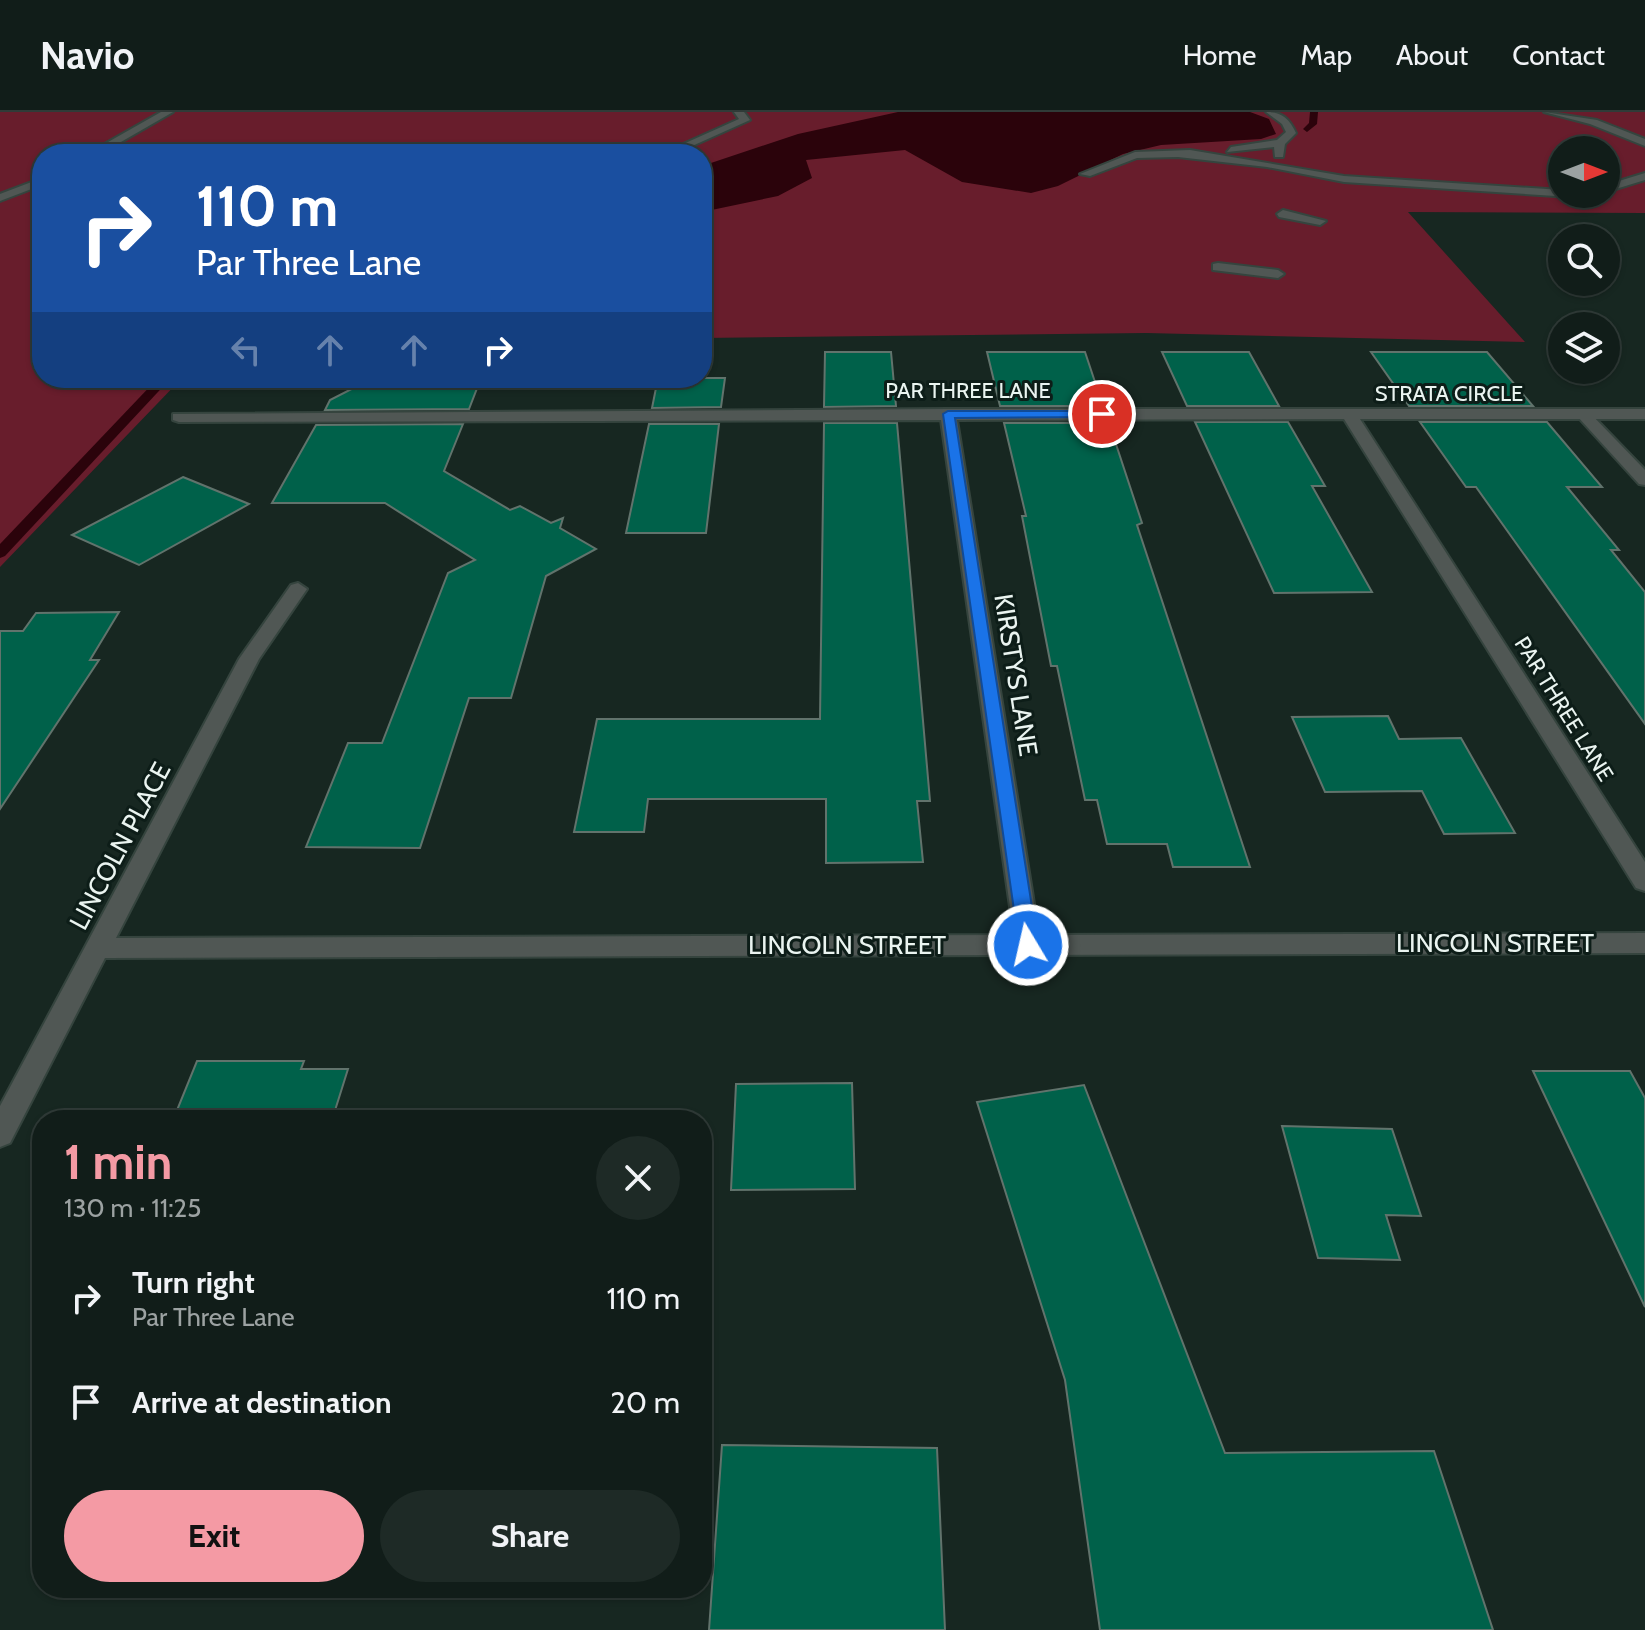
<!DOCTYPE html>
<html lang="en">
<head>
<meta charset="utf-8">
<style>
	body { margin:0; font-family:Cabin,sans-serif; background:#1e2a26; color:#f1f3f6; height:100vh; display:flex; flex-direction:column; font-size:30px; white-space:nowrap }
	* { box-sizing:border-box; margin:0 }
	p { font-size:26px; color:#9ca2a2 }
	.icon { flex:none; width:44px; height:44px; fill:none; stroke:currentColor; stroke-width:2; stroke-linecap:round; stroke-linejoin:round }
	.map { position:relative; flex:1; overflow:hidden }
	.sheet { position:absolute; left:32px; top:998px; width:680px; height:488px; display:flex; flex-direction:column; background:#111d19; border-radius:32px; box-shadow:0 2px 6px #0004,0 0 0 2px #303b38 }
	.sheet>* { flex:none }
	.banner { position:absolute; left:32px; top:32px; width:680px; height:244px; border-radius:32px; box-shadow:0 2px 6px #0004,0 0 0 2px #303b38; background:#1a4fa0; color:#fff; overflow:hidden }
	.needle { width:52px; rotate:90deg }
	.controls { position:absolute; left:1548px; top:24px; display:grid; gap:16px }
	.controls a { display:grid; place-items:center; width:72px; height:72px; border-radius:50%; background:#111d19; box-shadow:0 2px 6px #0004,0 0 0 2px #303b38; font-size:40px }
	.pin { position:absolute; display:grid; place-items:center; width:68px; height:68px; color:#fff; margin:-34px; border:4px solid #fff; border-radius:50%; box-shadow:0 2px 8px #0007 }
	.me { position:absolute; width:88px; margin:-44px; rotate:351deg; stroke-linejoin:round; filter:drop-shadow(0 0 6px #0008) }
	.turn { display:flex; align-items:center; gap:28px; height:168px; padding:0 32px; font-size:36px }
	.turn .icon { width:104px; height:104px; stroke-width:2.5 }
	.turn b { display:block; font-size:56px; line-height:68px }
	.lanes { display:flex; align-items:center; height:76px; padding:0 32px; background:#0003; justify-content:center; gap:40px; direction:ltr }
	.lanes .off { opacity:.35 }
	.round { display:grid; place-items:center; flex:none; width:84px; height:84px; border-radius:42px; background:#1e2a26 }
	.overview { display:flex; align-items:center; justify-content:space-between; height:136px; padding:0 32px }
	h1 { font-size:48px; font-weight:700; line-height:60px; color:#f49aa4 }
	.primary-button { display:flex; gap:16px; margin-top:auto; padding:16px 32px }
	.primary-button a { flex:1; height:92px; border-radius:48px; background:#f49aa4; color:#111; font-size:32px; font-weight:700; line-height:92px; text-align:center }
	.primary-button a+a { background:#1e2a26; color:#f1f3f6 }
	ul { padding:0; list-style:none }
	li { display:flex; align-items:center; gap:24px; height:104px; padding:0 32px }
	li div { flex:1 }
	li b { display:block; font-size:30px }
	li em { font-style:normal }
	header { display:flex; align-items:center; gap:48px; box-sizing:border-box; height:112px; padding:0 40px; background:#111d19; border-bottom:2px solid #303b38 }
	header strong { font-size:38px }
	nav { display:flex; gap:44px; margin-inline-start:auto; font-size:28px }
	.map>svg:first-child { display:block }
</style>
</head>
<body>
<header>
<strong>Navio</strong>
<nav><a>Home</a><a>Map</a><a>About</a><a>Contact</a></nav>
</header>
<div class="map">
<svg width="1645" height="1518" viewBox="0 0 1645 1518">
	<rect width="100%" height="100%" fill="#172721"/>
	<!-- green -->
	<path fill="#681d2c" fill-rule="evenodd" d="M 0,0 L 1645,0 L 1645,101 L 1408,100 L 1525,230 L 1146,221 L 702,226 L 702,42 L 42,42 L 42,266 L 182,266 L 0,455 ZM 1562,38 L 1606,38 L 1606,82 L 1562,82 Z"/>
	<!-- water -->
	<polygon fill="#2b030b" points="898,0 1250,0 1269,7 1276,22 1261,27 1161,33 1123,42 1058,74 1031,81 962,70 905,38 806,48 812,66 778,84 702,100 702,54 798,22"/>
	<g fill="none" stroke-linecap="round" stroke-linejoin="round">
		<!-- stream -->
		<g fill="#2b030b" fill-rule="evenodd">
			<polygon points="1310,0 1318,0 1317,12 1307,20 1303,17 1309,11"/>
			<polygon points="158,266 171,266 5,444 0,446 0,432"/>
		</g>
	</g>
	<!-- building -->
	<g fill="#00614a" stroke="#61736c" stroke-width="2">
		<polygon points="825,240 891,240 896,294 824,295"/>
		<polygon points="987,240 1085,240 1103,294 1000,294"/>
		<polygon points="1162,240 1249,240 1279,294 1187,294"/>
		<polygon points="1371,240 1487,240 1533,294 1409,294"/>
		<polygon points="373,266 481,266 469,297 325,298 330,288"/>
		<polygon points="658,266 725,266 721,295 652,296"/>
		<polygon points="1195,310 1288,310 1325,374 1312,374 1372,480 1274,481"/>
		<polygon points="1420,310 1547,310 1602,375 1567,375 1619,438 1611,438 1645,480 1645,612 1476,375 1466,375"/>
		<polygon points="824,311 897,311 930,689 917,689 923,750 826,751 826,687 648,687 644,720 574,720 597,607 820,607"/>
		<polygon points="1004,311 1109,311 1142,411 1137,413 1250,755 1173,755 1167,732 1107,732 1097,688 1085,688 1057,554 1051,554 1022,404 1026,404"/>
		<polygon points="463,312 444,359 510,398 520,394 551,411 563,406 560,416 596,437 546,464 511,586 469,586 420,736 306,735 348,631 382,631 448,461 475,448 385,391 272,391 316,313"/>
		<polygon points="649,312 719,312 706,421 626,421"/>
		<polygon points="183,365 249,392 139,453 72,423"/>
		<polygon points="119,500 90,548 99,548 0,697 0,519 23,519 36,501"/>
		<polygon points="1388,604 1399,627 1461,626 1515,721 1444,722 1422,679 1325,680 1292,605"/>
		<polygon points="197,949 304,949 301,957 348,957 332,1008 173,1008"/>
		<polygon points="1533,959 1630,959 1645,986 1645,1195"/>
		<polygon points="852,971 855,1077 731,1078 736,972"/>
		<polygon points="1084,973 1225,1341 1434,1339 1493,1518 1100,1518 1065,1268 977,990"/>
		<polygon points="1282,1014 1392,1017 1421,1104 1386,1103 1400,1148 1318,1146"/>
		<polygon points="722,1333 937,1336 945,1518 709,1518"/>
	</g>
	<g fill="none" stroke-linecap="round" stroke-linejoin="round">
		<defs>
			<g id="service">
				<polygon points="161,0 173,0 100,42 87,42"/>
				<polygon points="734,0 744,0 750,8 681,39 672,37 739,7"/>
				<path d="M 1266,0 C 1282,0 1289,6 1296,21 L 1285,32 L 1283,45 L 1275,45 L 1274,35 L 1227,40 L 1231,35 L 1277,28 L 1286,20 L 1282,12 Z"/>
				<polygon points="1544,0 1597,8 1645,27 1645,34 1590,12"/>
				<polygon points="1190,38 1344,64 1562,78 1562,82 1577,82 1571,85 1344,70 1267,55 1178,45 1137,46 1090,64 1080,62 1135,40"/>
				<polygon points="1645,61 1645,68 1606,80 1606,73"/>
				<polygon points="42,66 42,73 0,89 0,82"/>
				<polygon points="1283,98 1326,109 1320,113 1279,105 1277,102"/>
				<polygon points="1218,151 1278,158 1284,162 1278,166 1213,158 1213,152"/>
				<polygon points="1578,299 1588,299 1645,358 1645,373 1639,372 1578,305"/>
			</g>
			<polygon id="minor" points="948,297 1645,297 1645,307 1360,307 1645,750 1645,779 1636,776 1344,307 957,308 1039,823 1645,821 1645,841 105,846 10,1031 0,1035 0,994 239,547 291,473 298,471 307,477 259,547 116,826 1014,823 941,308 179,310 173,308 173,302"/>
		</defs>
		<!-- service casing -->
		<use href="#service" stroke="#35443e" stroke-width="4"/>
		<!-- minor casing -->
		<use href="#minor" stroke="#35443e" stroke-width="4"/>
		<!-- service -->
		<use href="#service" fill="#505754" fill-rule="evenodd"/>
		<!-- minor -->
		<use href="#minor" fill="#505754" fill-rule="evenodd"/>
	</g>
	<!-- route -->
	<polygon fill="#1a73e8" stroke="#114b97" stroke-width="2" points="1102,299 1107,300 1107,305 955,306 1038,833 1028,840 1019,833 943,302 948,299"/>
	<g text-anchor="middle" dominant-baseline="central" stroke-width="6" stroke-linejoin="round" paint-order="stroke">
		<!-- far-street labels -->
		<g font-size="22" fill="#eaf4f0" stroke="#0d1d18">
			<text x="968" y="278">PAR THREE LANE</text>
			<text x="1449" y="281">STRATA CIRCLE</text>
			<text transform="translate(1564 597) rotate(58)">PAR THREE LANE</text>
		</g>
		<!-- street labels -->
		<g font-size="26" fill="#eaf4f0" stroke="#0d1d18">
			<text transform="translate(1016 563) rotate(81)">KIRSTYS LANE</text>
			<text transform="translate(120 734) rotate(-62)">LINCOLN PLACE</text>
			<text x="1495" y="831">LINCOLN STREET</text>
			<text x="847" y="833">LINCOLN STREET</text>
		</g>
	</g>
</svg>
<div class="controls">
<a><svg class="needle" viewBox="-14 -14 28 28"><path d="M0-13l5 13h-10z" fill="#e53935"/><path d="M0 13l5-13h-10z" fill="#9ca2a2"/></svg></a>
<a><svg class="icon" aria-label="search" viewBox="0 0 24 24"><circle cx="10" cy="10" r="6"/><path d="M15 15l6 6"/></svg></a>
<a><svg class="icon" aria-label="layers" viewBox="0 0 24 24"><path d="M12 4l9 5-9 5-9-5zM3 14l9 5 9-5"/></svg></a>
</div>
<div class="pin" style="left:1102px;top:302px;background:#d93025"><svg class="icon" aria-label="arrive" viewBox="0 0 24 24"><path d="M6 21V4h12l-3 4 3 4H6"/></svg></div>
<svg class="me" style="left:1028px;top:833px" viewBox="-20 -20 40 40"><circle r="17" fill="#1a73e8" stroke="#fff" stroke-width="3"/><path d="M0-11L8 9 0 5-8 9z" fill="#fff"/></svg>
<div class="banner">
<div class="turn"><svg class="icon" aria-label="right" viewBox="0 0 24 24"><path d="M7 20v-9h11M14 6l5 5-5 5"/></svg><div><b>110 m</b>Par Three Lane</div></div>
<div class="lanes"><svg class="icon off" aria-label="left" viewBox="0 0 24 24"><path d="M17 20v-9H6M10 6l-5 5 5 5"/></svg><svg class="icon off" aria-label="ahead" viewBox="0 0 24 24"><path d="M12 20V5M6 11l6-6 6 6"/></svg><svg class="icon off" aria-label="ahead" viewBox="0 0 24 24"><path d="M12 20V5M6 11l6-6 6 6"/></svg><svg class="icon" aria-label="right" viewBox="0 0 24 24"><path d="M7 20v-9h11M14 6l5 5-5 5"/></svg></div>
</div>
<section class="sheet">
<div class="overview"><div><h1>1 min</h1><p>130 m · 11:25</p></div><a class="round"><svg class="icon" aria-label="close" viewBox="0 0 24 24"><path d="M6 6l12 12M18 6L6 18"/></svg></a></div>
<ul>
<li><svg class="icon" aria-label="right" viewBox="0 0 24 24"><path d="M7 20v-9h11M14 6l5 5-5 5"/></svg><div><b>Turn right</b><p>Par Three Lane</p></div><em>110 m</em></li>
<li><svg class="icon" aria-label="arrive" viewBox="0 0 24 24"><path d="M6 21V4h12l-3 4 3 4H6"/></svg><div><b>Arrive at destination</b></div><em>20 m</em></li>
</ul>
<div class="primary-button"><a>Exit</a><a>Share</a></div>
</section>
</div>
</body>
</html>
